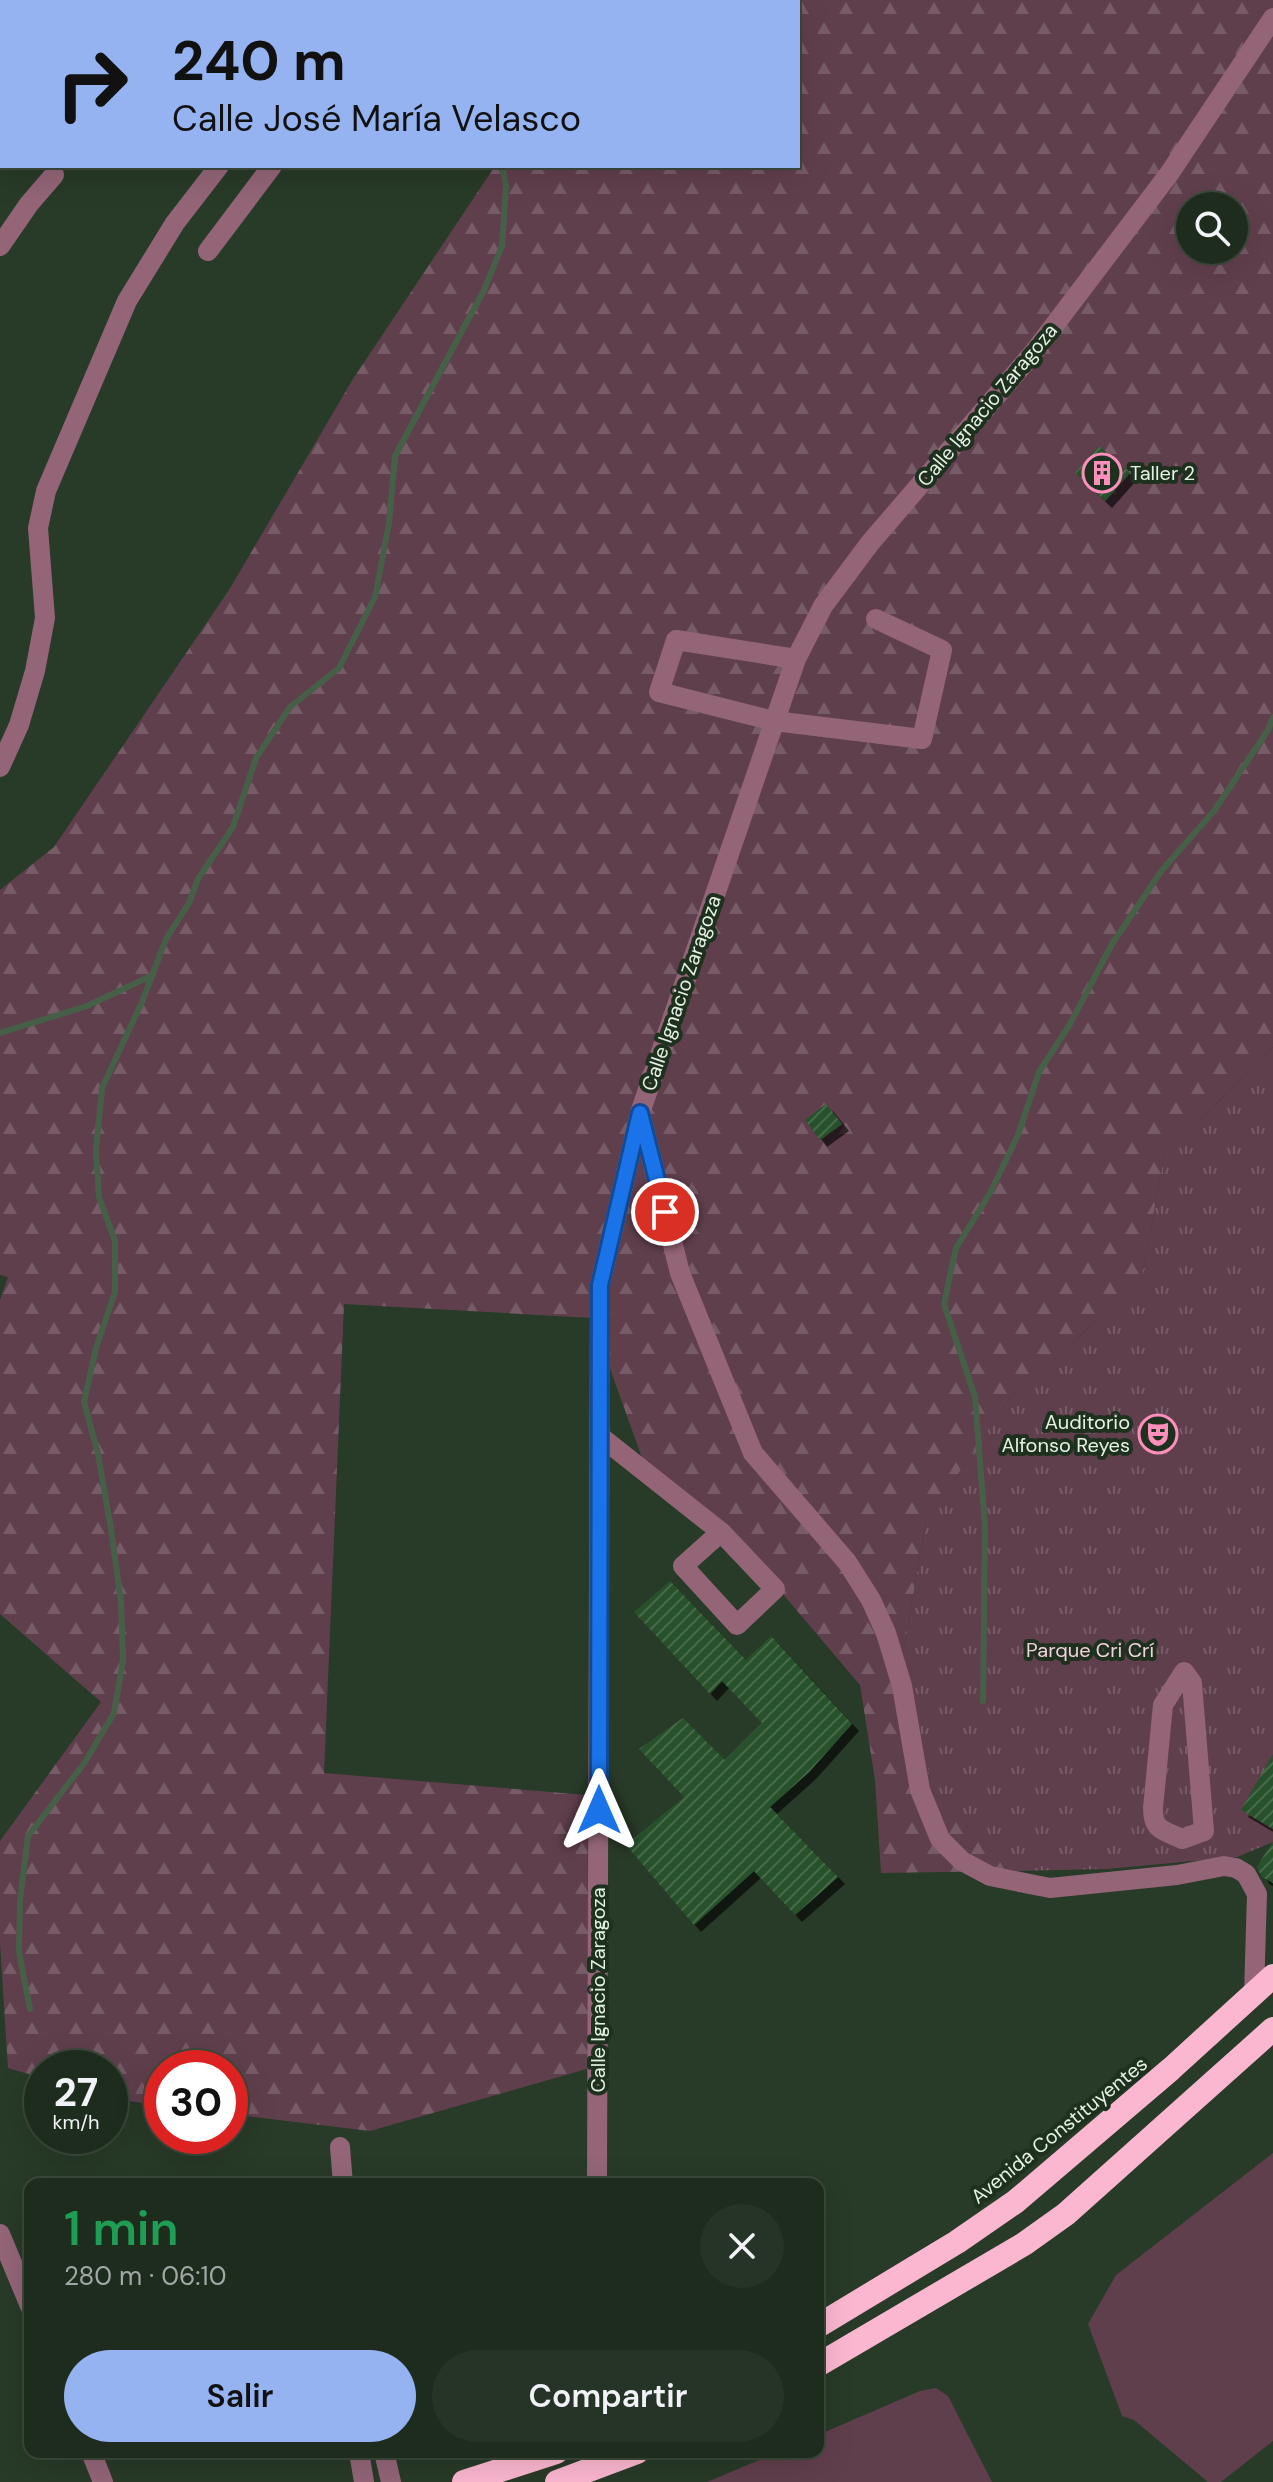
<!DOCTYPE html>
<html lang="es">
<head>
<meta charset="utf-8">
<style>
	body { margin:0; font-family:"DM Sans",sans-serif; background:#263427; color:#f1f3f6; height:100vh; display:flex; flex-direction:column; font-size:30px; white-space:nowrap }
	* { box-sizing:border-box; margin:0 }
	p { font-size:26px; color:#a1a7a4 }
	.icon { flex:none; width:44px; height:44px; fill:none; stroke:currentColor; stroke-width:2; stroke-linecap:round; stroke-linejoin:round }
	.map { position:relative; flex:1; overflow:hidden }
	.drawer { position:absolute; left:24px; top:2178px; width:800px; height:280px; display:flex; flex-direction:column; background:#1e2c1e; border-radius:16px; box-shadow:0 8px 32px #0002,0 0 0 2px #3c483c }
	.drawer>* { flex:none }
	.banner { position:absolute; left:0px; top:0px; width:800px; height:168px; box-shadow:0 8px 32px #0002,0 0 0 2px #3c483c; background:#95b2f1; color:#111; overflow:hidden }
	.fabs { position:absolute; left:1176px; top:192px; display:grid; gap:16px }
	.fabs a { display:grid; place-items:center; width:72px; height:72px; border-radius:50%; background:#1e2c1e; box-shadow:0 8px 32px #0002,0 0 0 2px #3c483c; font-size:40px }
	.speed { position:absolute; left:24px; top:2050px; display:flex; gap:16px; font-size:40px; font-weight:700; text-align:center }
	.speed>* { display:grid; place-content:center; width:104px; height:104px; border-radius:50%; background:#1e2c1e; box-shadow:0 8px 32px #0002,0 0 0 2px #3c483c; line-height:1 }
	.speed small { font-size:20px; font-weight:400 }
	.speed .limit { border:12px solid #d22; background:#fff; color:#111 }
	.pin { position:absolute; display:grid; place-items:center; width:68px; height:68px; color:#fff; margin:-34px; border:4px solid #fff; border-radius:50%; box-shadow:0 2px 8px #0007 }
	.me { position:absolute; width:88px; margin:-44px; rotate:0deg; stroke-linejoin:round; filter:drop-shadow(0 0 6px #0008) }
	.turn { display:flex; align-items:center; gap:28px; height:168px; padding:0 40px; font-size:36px }
	.turn .icon { width:104px; height:104px; stroke-width:2.5 }
	.turn b { display:block; font-size:56px; line-height:68px }
	.round { display:grid; place-items:center; flex:none; width:84px; height:84px; border-radius:42px; background:#263427 }
	.overview { display:flex; align-items:center; justify-content:space-between; height:136px; padding:0 40px }
	h1 { font-size:48px; font-weight:600; line-height:60px; color:#1e9e55 }
	.cta { display:flex; gap:16px; margin-top:auto; padding:16px 40px }
	.cta a { flex:1; height:92px; border-radius:48px; background:#95b2f1; color:#111; font-size:32px; font-weight:600; line-height:92px; text-align:center }
	.cta a+a { background:#263427; color:#f1f3f6 }
	.map>svg:first-child { display:block }
</style>
</head>
<body>
<div class="map">
<svg width="1273" height="2482" viewBox="0 0 1273 2482">
	<defs>
		<pattern id="grass-tufts" width="24" height="20" patternUnits="userSpaceOnUse" patternTransform="scale(2)"><rect width="24" height="20" fill="#603f4c"/><path d="M3 7l-1-3M5 7V3M7 7l1-3M15 17l-1-3M17 17v-4M19 17l1-3" fill="none" stroke="#775b66"/></pattern>
		<pattern id="forest-firs" width="22" height="20" patternUnits="userSpaceOnUse" patternTransform="scale(2)"><rect width="22" height="20" fill="#603f4c"/><path d="M5 1l3.5 6h-7zM16 11l3.5 6h-7z" fill="#775b66"/></pattern>
		<pattern id="building-hatch" width="6" height="6" patternUnits="userSpaceOnUse" patternTransform="scale(2)"><rect width="6" height="6" fill="#28512a"/><path d="M-1 1l2-2M0 6l6-6M5 7l2-2" fill="none" stroke="#476a49"/></pattern>
		<filter id="shadow"><feDropShadow dx="7" dy="7" stdDeviation="0" flood-color="#0009"/></filter>
	</defs>
	<rect width="100%" height="100%" fill="#283a28"/>
	<!-- grass -->
	<polygon fill="url(#grass-tufts)" points="1273,1047 1273,1842 1237,1857 1106,1869 1010,1871 933,1792 903,1655 926,1521 1009,1399 1141,1281 1165,1152 1258,1064"/>
	<!-- forest -->
	<path fill="url(#forest-firs)" fill-rule="evenodd" d="M 534,0 L 1273,0 L 1273,1047 L 1258,1064 L 1165,1152 L 1141,1281 L 1009,1399 L 926,1521 L 903,1655 L 933,1792 L 1010,1871 L 881,1873 L 875,1780 L 860,1685 L 732,1534 L 642,1458 L 592,1318 L 344,1304 L 324,1773 L 587,1795 L 590,2068 L 370,2131 L 230,2114 L 230,2068 L 162,2068 L 162,2106 L 110,2098 L 110,2068 L 42,2068 L 42,2078 L 8,2068 L 0,1943 L 0,1841 L 101,1702 L 0,1614 L 0,1300 L 8,1277 L 0,1275 L 0,890 L 54,847 L 229,590 L 353,379 L 495,166 L 798,166 L 798,2 L 533,2 ZM 1190,206 L 1234,206 L 1234,250 L 1190,250 Z"/>
	<!-- pitch -->
	<g fill="#603f4c">
		<polygon points="1273,2153 1273,2441 1221,2482 1208,2482 1134,2420 1122,2416 1088,2324 1116,2275"/>
		<polygon points="936,2388 948,2396 992,2482 707,2482 778,2452 818,2452 818,2435 920,2391"/>
	</g>
	<g fill="none" stroke-linecap="round" stroke-linejoin="round">
		<!-- stream -->
		<g stroke="#466048" stroke-width="6">
			<polyline points="481,2 481,0"/>
			<polyline points="0,1033 87,1006 153,975"/>
			<polyline points="983,1701 985,1526 975,1397 944,1304 956,1248 990,1193 1018,1135 1039,1072 1070,1024 1112,944 1162,870 1214,811 1268,730 1273,717"/>
			<polyline points="30,2009 19,1952 20,1900 28,1836 85,1762 114,1713 123,1660 121,1602 111,1529 98,1454 84,1402 96,1348 115,1292 115,1241 99,1197 96,1150 102,1088 142,1002 166,939 189,903 198,879 233,827 256,758 290,707 339,668 375,597 389,523 395,456 484,290 502,246 506,186 502,166"/>
		</g>
	</g>
	<!-- building -->
	<g fill="url(#building-hatch)" filter="url(#shadow)">
		<polygon points="1099,446 1130,473 1105,501 1075,473"/>
		<polygon points="826,1104 842,1124 820,1140 805,1120"/>
		<polygon points="670,1581 746,1660 771,1636 852,1724 809,1772 770,1807 838,1877 795,1915 754,1871 694,1925 626,1845 684,1797 639,1749 683,1718 725,1760 762,1723 722,1681 710,1694 634,1612"/>
		<polygon points="1273,1754 1273,1829 1241,1810"/>
		<polygon points="1273,1841 1273,1883 1262,1877 1257,1867"/>
	</g>
	<g fill="none" stroke-linecap="round" stroke-linejoin="round">
		<!-- minor -->
		<g stroke="#936577" stroke-width="20">
			<polyline points="307,0 307,2"/>
			<polyline points="18,2 20,0"/>
			<polyline points="0,22 2,20"/>
			<polyline points="0,246 29,204 54,175"/>
			<polyline points="208,251 272,166"/>
			<polyline points="796,659 676,640 659,692 774,721 922,739 942,650 876,619"/>
			<polyline points="0,767 19,725 35,671 45,618 38,528 46,491 127,301 175,223 219,166"/>
			<polyline points="641,1117 680,1273 753,1453 847,1562 871,1600 886,1633 902,1686 920,1790 940,1839 962,1861 990,1876 1050,1888 1177,1875 1224,1866 1236,1868 1246,1874 1257,1894 1254,1994"/>
			<polyline points="601,1437 721,1532 775,1589 737,1625 683,1566 721,1532"/>
			<path d="M 1184,1672 L 1192,1683 L 1204,1831 L 1182,1839 C 1163,1830 1153,1831 1153,1808 L 1163,1705 Z"/>
			<polyline points="340,2147 343,2184"/>
			<polyline points="597,2184 600,1285 640,1113 796,659 823,606 870,543 1034,352 1169,174 1273,18"/>
			<polyline points="0,2234 30,2306"/>
			<polyline points="91,2452 103,2482"/>
			<polyline points="359,2452 364,2482"/>
			<polyline points="384,2452 391,2482"/>
		</g>
		<!-- highway -->
		<g stroke="#fbb7d0" stroke-width="24">
			<polyline points="818,2326 957,2242 1015,2202 1171,2069 1273,1976"/>
			<polyline points="818,2365 1024,2244 1066,2214 1273,2029"/>
			<polyline points="464,2482 556,2452"/>
			<polyline points="557,2482 637,2452"/>
		</g>
	</g>
	<g fill="none" stroke-linecap="round" stroke-linejoin="round">
		<defs>
			<polyline id="route" points="599,1810 600,1285 640,1113 665,1212"/>
		</defs>
		<!-- route casing -->
		<use href="#route" stroke="#114b97" stroke-width="20"/>
		<!-- route -->
		<use href="#route" stroke="#1a73e8" stroke-width="14"/>
	</g>
	<!-- icons -->
	<defs>
		<symbol id="building-ring" viewBox="-11 -11 22 22"><circle r="9.5" fill="#1e301e" stroke="#fe8ebc" stroke-width="1.5"/><path d="M-4-6H4V6H1V3H-1V6H-4ZM-2.5-4.3h1.7v1.8h-1.7ZM.8-4.3h1.7v1.8H.8ZM-2.5-1h1.7V.8h-1.7ZM.8-1h1.7V.8H.8Z" fill="#fe8ebc"/></symbol>
		<symbol id="theatre-ring" viewBox="-11 -11 22 22"><circle r="9.5" fill="#1e301e" stroke="#fe8ebc" stroke-width="1.5"/><path d="M-5-5.5Q0-4 5-5.5V0Q5 5 0 6Q-5 5-5 0ZM-3.3-2.5H-1v1.5H-3.3ZM1-2.5H3.3v1.5H1ZM-2.8 1Q0 5.5 2.8 1Z" fill="#fe8ebc"/></symbol>
	</defs>
	<g fill-rule="evenodd">
		<use href="#building-ring" x="1080" y="451" width="44" height="44"/>
		<use href="#theatre-ring" x="1136" y="1412" width="44" height="44"/>
	</g>
	<g text-anchor="middle" dominant-baseline="central" stroke-width="8" stroke-linejoin="round" paint-order="stroke">
		<!-- street labels -->
		<g font-size="20" fill="#e6f1e5" stroke="#1e301e">
			<text transform="translate(987 405) rotate(-50)">Calle Ignacio Zaragoza</text>
			<text transform="translate(681 993) rotate(-71)">Calle Ignacio Zaragoza</text>
			<text transform="translate(598 1990) rotate(-90)">Calle Ignacio Zaragoza</text>
			<text transform="translate(1059 2130) rotate(-39)">Avenida Constituyentes</text>
		</g>
		<!-- poi labels -->
		<g font-size="20" fill="#e6f1e5" stroke="#1e301e" text-anchor="start">
			<text x="1130" y="473">Taller 2</text>
			<text x="1130" y="1422" text-anchor="end">Auditorio<tspan x="1130" dy="23">Alfonso Reyes</tspan></text>
		</g>
		<!-- park labels -->
		<g font-size="20" fill="#f5d1dd" stroke="#1e301e">
			<text x="1090" y="1650">Parque Cri Crí</text>
		</g>
	</g>
</svg>
<div class="fabs">
<a><svg class="icon" aria-label="search" viewBox="0 0 24 24"><circle cx="10" cy="10" r="6"/><path d="M15 15l6 6"/></svg></a>
</div>
<div class="speed"><div>27<small>km/h</small></div><div class="limit">30</div></div>
<div class="pin" style="left:665px;top:1212px;background:#d93025"><svg class="icon" aria-label="arrive" viewBox="0 0 24 24"><path d="M6 21V4h12l-3 4 3 4H6"/></svg></div>
<svg class="me" style="left:599px;top:1810px" viewBox="-20 -20 40 40"><path d="M0-17L14 15 0 8-14 15z" fill="#1a73e8" stroke="#fff" stroke-width="4"/></svg>
<div class="banner">
<div class="turn"><svg class="icon" aria-label="right" viewBox="0 0 24 24"><path d="M7 20v-9h11M14 6l5 5-5 5"/></svg><div><b>240 m</b>Calle José María Velasco</div></div>
</div>
<section class="drawer">
<div class="overview"><div><h1>1 min</h1><p>280 m · 06:10</p></div><a class="round"><svg class="icon" aria-label="close" viewBox="0 0 24 24"><path d="M6 6l12 12M18 6L6 18"/></svg></a></div>
<div class="cta"><a>Salir</a><a>Compartir</a></div>
</section>
</div>
</body>
</html>
